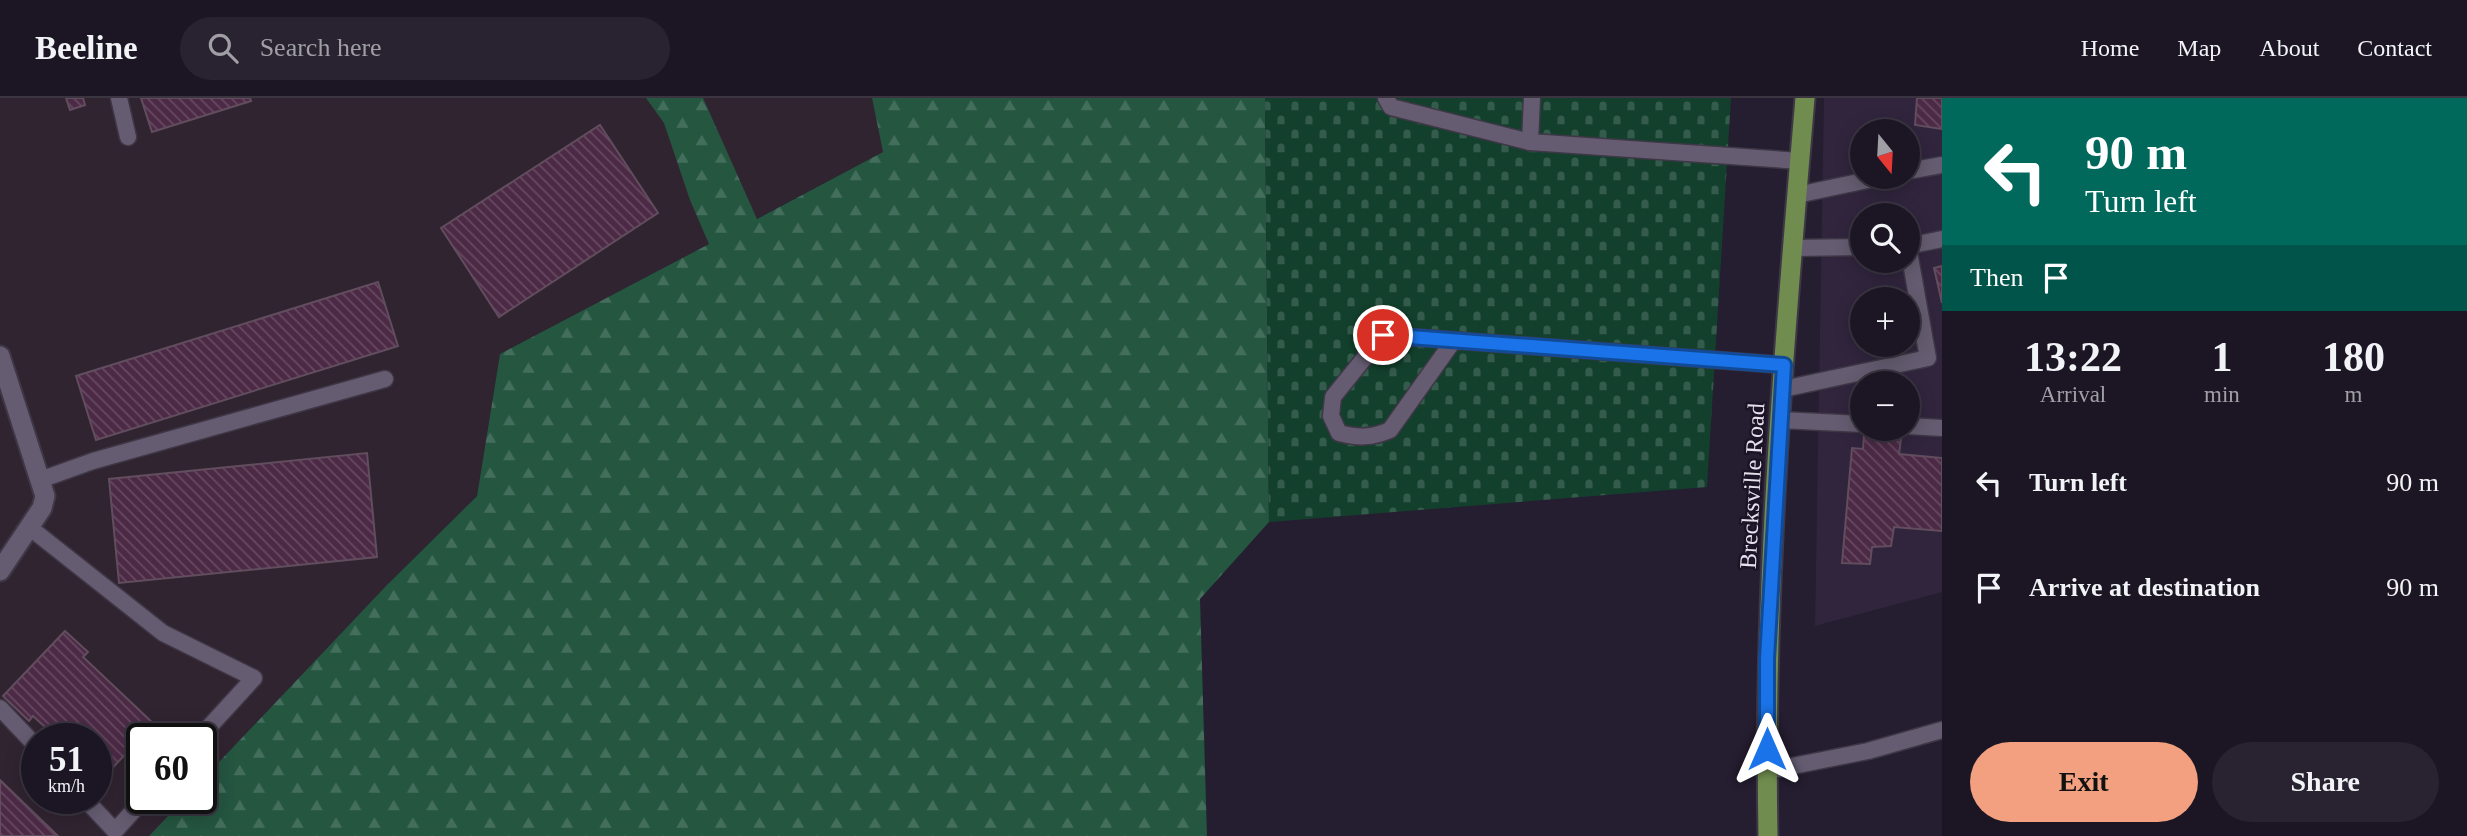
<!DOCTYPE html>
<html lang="en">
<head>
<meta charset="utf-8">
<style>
	body { margin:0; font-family:"Times New Roman",serif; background:#292331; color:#f1f3f6; height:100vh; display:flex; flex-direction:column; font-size:26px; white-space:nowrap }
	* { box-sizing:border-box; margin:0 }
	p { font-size:23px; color:#a09fa6 }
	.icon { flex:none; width:38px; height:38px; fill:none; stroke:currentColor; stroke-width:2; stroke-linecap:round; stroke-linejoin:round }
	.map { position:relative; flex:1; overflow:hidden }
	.drawer { display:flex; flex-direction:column; background:#1c1624; width:525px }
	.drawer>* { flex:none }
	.guide { background:#00695c; color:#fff; overflow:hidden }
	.needle { width:46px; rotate:162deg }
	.fabs { position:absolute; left:1850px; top:21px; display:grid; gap:14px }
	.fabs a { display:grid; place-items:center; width:70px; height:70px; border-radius:50%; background:#1c1624; box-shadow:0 4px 18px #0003,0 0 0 2px #3a3541; font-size:35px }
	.speed { position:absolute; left:21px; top:625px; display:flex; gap:14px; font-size:35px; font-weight:700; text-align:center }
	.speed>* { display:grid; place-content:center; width:91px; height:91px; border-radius:50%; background:#1c1624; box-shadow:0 4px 18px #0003,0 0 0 2px #3a3541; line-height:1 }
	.speed small { font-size:18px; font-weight:400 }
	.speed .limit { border:4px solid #111; border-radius:10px; background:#fff; color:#111 }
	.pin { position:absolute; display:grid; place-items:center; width:60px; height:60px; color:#fff; margin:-30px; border:4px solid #fff; border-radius:50%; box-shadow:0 2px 7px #0007 }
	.me { position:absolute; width:77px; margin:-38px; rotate:0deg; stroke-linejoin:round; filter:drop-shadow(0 0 5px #0008) }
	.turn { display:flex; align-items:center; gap:24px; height:147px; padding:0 28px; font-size:32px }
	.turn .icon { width:91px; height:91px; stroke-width:2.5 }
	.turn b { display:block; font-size:49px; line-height:60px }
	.then { display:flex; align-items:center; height:66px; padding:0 28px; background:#0003; gap:14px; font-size:26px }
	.eta { display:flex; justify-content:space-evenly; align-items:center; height:119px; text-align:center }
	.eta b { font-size:42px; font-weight:800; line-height:49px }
	.action { display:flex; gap:14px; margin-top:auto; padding:14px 28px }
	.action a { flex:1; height:80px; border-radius:42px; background:#f2a080; color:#111; font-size:28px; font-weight:800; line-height:80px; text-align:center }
	.action a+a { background:#292331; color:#f1f3f6 }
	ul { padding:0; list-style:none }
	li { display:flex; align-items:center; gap:21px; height:105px; padding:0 28px }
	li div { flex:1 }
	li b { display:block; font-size:26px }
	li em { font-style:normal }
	header { display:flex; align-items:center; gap:42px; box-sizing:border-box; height:98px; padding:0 35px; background:#1c1624; border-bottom:2px solid #3a3541 }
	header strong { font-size:33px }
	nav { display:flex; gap:38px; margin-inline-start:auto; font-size:24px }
	.search { width:490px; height:63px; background:#292331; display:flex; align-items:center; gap:18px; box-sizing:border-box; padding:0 24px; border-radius:38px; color:#a09fa6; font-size:26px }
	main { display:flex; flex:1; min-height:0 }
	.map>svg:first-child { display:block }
</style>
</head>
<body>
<header>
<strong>Beeline</strong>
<div class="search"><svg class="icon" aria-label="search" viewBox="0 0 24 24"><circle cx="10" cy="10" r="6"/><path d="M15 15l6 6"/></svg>Search here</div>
<nav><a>Home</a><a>Map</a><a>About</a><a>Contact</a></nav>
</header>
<main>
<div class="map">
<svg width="1942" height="738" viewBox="0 0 1942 738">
	<defs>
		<pattern id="forest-firs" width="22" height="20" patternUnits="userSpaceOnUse" patternTransform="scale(1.75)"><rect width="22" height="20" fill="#245640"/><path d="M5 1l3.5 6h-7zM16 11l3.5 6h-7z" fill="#446e5c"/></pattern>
		<pattern id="cemetery-stones" width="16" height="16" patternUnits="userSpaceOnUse" patternTransform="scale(1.75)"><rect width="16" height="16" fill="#13402d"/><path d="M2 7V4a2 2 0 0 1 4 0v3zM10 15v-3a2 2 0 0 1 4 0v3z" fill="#355b4c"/></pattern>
		<pattern id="building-back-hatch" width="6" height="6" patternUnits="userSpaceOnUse" patternTransform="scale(1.75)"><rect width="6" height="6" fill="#4c2a46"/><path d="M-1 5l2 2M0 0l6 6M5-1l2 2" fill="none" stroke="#664961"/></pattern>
	</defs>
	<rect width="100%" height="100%" fill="#251d30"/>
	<!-- built -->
	<path fill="#30253d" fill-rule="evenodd" d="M 1824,0 L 1942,0 L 1942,494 L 1815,528 ZM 1862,33 L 1908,33 L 1908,79 L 1862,79 ZM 1862,117 L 1908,117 L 1908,163 L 1862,163 ZM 1862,201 L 1908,201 L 1908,247 L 1862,247 ZM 1862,285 L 1908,285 L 1908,331 L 1862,331 Z"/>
	<!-- industrial -->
	<path fill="#312431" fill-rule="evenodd" d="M 0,0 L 872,0 L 883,54 L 500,256 L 477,397 L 386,488 L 201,683 L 201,640 L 142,640 L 142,700 L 185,700 L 149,738 L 0,738 ZM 37,640 L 96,640 L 96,700 L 37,700 Z"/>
	<!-- forest -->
	<polygon fill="url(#forest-firs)" points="646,0 703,0 757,121 883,54 872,0 1265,0 1269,424 1200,501 1207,738 149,738 185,700 201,700 201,683 386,488 477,398 500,256 709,146 690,102 664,25"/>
	<!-- cemetery -->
	<polygon fill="url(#cemetery-stones)" points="1265,0 1731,0 1707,389 1269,424"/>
	<!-- building -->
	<g fill="url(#building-back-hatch)" stroke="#614d5d" stroke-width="2">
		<polygon points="66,0 83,0 85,7 70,12"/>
		<polygon points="141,0 250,0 251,3 152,34"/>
		<polygon points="1917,0 1942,0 1942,31 1915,27"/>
		<polygon points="600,27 658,115 499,219 441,130"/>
		<polygon points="1942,168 1942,205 1934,170"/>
		<polygon points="378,184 398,248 96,342 76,278"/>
		<polygon points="1864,337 1901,341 1899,356 1942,360 1942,433 1894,429 1891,448 1872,449 1870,466 1842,465 1852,350 1863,351"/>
		<polygon points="367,355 377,459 119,485 109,381"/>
		<polygon points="65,533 88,554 83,559 154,626 101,682 96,677 96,640 57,640 33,618 29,623 3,598"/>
		<polygon points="0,682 58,738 0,738"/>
	</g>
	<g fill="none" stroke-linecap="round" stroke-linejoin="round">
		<defs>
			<g id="service">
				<polyline points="119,0 128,39"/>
				<polyline points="1386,0 1391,9 1530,44"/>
				<polyline points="1532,0 1530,44 1800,63"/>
				<polyline points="1908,73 1942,67"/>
				<polyline points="1797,97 1882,79"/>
				<polyline points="1908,148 1942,141"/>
				<polyline points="1793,150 1862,149"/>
				<path d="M 1454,242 L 1390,332 C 1372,340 1358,340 1339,335 L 1331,318 L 1333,299 L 1383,237 L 1784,267"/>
				<polyline points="1783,291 1928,260 1908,148"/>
				<polyline points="1780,322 1862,326"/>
				<polyline points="1908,328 1942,330"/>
				<polyline points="40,382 93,363 385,281"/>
				<polyline points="29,429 163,535 254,580 199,640"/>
				<polyline points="0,610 37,649"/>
				<polyline points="1767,673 1868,653 1942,632"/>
				<polyline points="84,700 115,733 145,700"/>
			</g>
			<polyline id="minor" points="0,258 45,398 42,410 0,473"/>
			<path id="primary" d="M 1768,738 C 1763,492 1784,245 1805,0"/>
		</defs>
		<!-- service casing -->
		<use href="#service" stroke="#3e3746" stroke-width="19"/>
		<!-- minor casing -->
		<use href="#minor" stroke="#3e3746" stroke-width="23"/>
		<!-- primary casing -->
		<use href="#primary" stroke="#3e3746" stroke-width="23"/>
		<!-- service -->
		<use href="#service" stroke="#655c71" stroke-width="16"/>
		<!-- minor -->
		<use href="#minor" stroke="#655c71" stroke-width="19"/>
		<!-- primary -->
		<use href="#primary" stroke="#708d4f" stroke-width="19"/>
	</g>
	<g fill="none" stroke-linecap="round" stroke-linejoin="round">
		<defs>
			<polyline id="route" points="1383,237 1784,267 1767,561 1767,651"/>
		</defs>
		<!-- route casing -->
		<use href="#route" stroke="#114b97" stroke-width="18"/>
		<!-- route -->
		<use href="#route" stroke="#1a73e8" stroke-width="12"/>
	</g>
	<g text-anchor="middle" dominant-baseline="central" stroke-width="5" stroke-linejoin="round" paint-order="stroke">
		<!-- street labels -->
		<g font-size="24" fill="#e6e1ed" stroke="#1c1426">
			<text transform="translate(1752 388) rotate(-87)">Brecksville Road</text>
		</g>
	</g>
</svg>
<div class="fabs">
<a><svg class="needle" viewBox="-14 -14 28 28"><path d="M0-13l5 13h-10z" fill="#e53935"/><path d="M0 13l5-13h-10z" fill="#a09fa6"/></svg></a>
<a><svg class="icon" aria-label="search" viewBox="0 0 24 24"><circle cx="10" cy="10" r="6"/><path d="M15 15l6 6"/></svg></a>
<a>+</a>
<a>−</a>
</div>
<div class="speed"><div>51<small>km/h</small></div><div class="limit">60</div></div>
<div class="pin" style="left:1383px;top:237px;background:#d93025"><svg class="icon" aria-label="arrive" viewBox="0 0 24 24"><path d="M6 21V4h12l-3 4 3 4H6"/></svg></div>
<svg class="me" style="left:1767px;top:651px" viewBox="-20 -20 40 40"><path d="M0-17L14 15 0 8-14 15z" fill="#1a73e8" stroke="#fff" stroke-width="4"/></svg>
</div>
<section class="drawer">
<div class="guide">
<div class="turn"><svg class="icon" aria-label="left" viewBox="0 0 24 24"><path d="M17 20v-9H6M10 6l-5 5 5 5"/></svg><div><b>90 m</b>Turn left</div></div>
<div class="then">Then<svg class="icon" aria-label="arrive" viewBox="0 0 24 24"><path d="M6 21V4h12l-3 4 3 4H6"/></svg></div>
</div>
<div class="eta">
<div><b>13:22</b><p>Arrival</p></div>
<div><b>1</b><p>min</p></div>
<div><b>180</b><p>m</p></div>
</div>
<ul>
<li><svg class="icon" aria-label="left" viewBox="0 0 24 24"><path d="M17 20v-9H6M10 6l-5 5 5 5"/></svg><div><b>Turn left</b></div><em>90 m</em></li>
<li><svg class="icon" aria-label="arrive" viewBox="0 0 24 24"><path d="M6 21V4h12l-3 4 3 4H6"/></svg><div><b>Arrive at destination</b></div><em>90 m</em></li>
</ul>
<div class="action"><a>Exit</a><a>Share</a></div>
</section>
</main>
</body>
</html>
